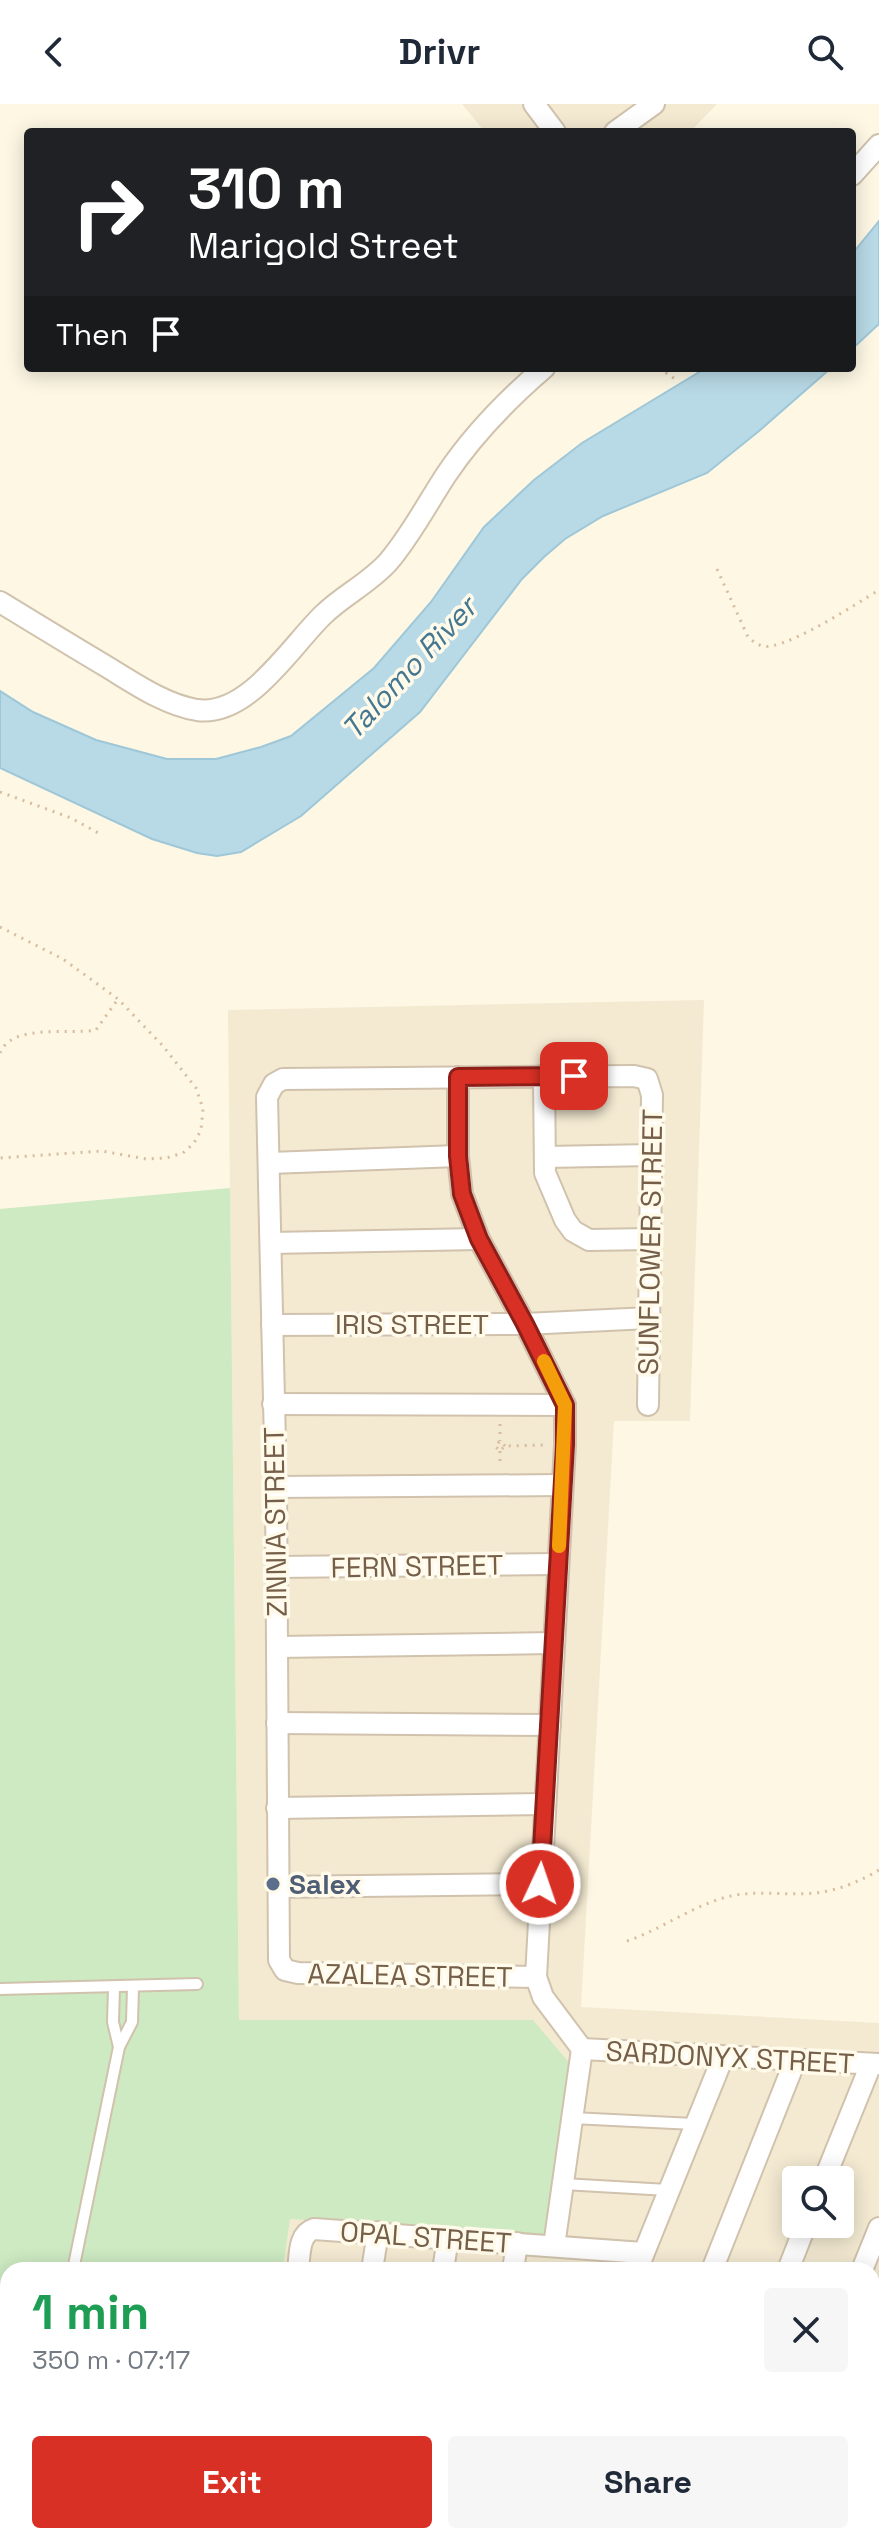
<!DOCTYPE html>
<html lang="en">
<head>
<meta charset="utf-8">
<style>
	body { margin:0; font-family:"Space Grotesk",sans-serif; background:#f6f6f7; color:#1f2937; height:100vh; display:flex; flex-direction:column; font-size:30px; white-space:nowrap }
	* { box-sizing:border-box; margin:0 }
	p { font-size:26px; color:#747a83 }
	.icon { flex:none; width:44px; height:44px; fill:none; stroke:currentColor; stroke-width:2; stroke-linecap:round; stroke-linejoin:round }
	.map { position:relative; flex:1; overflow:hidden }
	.panel { position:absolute; left:0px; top:2158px; width:880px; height:282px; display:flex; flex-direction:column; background:#fff; border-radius:24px 24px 0 0; box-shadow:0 4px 20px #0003 }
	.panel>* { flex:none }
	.hud { position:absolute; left:24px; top:24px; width:832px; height:244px; border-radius:8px; box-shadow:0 4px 20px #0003; background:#202124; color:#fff; overflow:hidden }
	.buttons { position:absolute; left:782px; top:2062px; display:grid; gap:16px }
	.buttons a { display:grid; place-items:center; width:72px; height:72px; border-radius:8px; background:#fff; box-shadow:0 4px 20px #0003; font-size:40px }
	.pin { position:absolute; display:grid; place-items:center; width:68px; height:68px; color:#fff; margin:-34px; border-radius:16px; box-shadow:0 4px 12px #0006 }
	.me { position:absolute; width:88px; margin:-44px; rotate:3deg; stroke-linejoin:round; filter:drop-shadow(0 0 6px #0008) }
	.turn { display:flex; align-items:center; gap:28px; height:168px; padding:0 32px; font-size:36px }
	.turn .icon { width:104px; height:104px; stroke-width:2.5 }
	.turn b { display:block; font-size:56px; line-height:68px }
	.then { display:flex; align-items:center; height:76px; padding:0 32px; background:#0003; gap:16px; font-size:30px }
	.round { display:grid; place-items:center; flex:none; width:84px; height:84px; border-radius:8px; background:#f6f6f7 }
	.head { display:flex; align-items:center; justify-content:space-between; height:136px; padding:0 32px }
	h1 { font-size:48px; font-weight:700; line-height:60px; color:#1e9e55 }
	.button { display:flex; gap:16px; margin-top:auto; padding:16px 32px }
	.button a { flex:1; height:92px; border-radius:8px; background:#d93025; color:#fff; font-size:32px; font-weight:700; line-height:92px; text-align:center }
	.button a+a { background:#f6f6f7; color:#1f2937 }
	header { display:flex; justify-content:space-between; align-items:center; height:104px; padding:0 32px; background:#fff; font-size:36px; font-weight:700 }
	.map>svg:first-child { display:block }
</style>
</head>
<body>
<header><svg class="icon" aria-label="back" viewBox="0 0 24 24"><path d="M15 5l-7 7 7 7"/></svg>Drivr<svg class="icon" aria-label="search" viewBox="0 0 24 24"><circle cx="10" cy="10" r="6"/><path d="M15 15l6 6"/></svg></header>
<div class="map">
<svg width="879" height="2439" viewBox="0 0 879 2439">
	<rect width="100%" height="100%" fill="#fdf7e4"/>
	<!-- residential -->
	<g fill="#f4ead2" fill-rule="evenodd">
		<polygon points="462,0 717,0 690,28 485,28"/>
		<path d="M 704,896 L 690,1317 L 614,1317 L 581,1903 L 879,1919 L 879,2439 L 248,2439 L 249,2432 L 872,2432 L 872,2166 L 283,2166 L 290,2115 L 549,2131 L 533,1916 L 239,1917 L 228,906 ZM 796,2076 L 840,2076 L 840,2120 L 796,2120 Z"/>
	</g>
	<!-- green -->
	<g fill="#cdeac2">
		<polygon points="230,1084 239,1916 533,1916 571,1961 549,2132 290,2115 283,2166 8,2166 8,2432 249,2432 248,2439 0,2439 0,1105"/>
		<polygon points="518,2432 565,2432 564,2439 517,2439"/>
	</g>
	<!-- water -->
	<g fill="#b8d9e6" stroke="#9ec7d8" stroke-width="2">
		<polygon points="879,117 879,220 852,245 852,150"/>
		<polygon points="706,264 831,264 759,327 707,369 603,412 565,435 544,453 522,475 420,608 301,712 241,748 217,752 197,749 152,735 0,664 0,587 33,608 96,636 167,655 216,655 261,643 291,632 374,564 431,498 484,423 534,376 582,339"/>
	</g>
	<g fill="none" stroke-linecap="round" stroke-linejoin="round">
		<defs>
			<g id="service">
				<polyline points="114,1883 113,1918 119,1943"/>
				<polyline points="0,1885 197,1880"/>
				<polyline points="572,2014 694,2020"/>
				<polyline points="563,2080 668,2086"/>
				<polyline points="73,2166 119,1943 132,1918 133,1883"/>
				<polyline points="9,2439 11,2432"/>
			</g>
			<g id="minor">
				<polyline points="534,0 555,28"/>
				<polyline points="615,28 654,0"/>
				<polyline points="852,71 879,41"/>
				<path d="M 0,498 C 36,520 72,542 109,564 C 135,580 166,601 197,606 C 248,613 290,543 323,511 C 343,491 370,479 389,457 C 411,431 427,400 446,371 C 472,332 508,295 544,264"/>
				<polyline points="544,971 545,1069 565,1116 573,1127 589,1136 650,1135"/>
				<polyline points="458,973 458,1052 462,1090 479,1135 525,1220 565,1301 565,1341 536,1873 543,1893 582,1945"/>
				<polyline points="545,1053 652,1051"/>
				<polyline points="270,1059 458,1052"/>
				<polyline points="271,1139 479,1135"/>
				<polyline points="272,1221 525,1220 649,1214"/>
				<polyline points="273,1300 565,1301"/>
				<polyline points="276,1383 562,1381"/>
				<polyline points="277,1463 558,1460"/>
				<polyline points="277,1543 554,1539"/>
				<polyline points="277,1619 550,1621"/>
				<polyline points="277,1704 545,1700"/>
				<polyline points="278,1783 540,1780"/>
				<polyline points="536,1873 298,1869 285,1866 279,1856 276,1383 267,993 274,980 283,975 634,972 647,975 652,991 648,1301"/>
				<polyline points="582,1945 879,1960"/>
				<polyline points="824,2076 871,1960"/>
				<polyline points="554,2142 582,1945"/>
				<path d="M 298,2166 C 300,2152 298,2130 314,2125 L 643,2149"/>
				<polyline points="372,2166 378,2128"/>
				<polyline points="443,2166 448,2134"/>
				<polyline points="513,2166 517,2139"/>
				<polyline points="637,2166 723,1953"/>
				<polyline points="712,2166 795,1957"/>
				<polyline points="788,2166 806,2120"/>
				<polyline points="862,2166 879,2124"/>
				<polyline points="872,2339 879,2321"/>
				<polyline points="872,2424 879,2427"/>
				<polyline points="257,2439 258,2432"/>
				<polyline points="327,2439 328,2432"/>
				<polyline points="398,2439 399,2432"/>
				<polyline points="471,2439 472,2432"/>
				<polyline points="604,2439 606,2432"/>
				<polyline points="678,2439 681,2432"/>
				<polyline points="755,2439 758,2432"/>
				<polyline points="833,2439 836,2432"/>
			</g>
		</defs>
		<!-- service casing -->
		<use href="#service" stroke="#d0c2ad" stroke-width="14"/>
		<!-- minor casing -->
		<use href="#minor" stroke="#d0c2ad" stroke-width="24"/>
		<!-- path -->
		<g stroke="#d7bd9e" stroke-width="3" stroke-dasharray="2 6" stroke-linecap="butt">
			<polyline points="659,264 678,277"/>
			<path d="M 717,465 L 748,533 C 755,539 761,544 771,542 C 799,537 853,502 879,486"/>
			<polyline points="0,688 71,714 102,731"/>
			<polyline points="0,823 63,855 118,895 163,942 196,984 203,1005 201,1026 194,1039 183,1049 166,1054 146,1055 102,1047 0,1054"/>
			<path d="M 0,949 C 12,919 69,931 96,926 L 118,895"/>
			<polyline points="500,1320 500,1337"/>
			<polyline points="505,1342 500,1337 495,1342 500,1347 505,1342 548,1341"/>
			<polyline points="500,1347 500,1363"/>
			<path d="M 627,1837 C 660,1826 689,1804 723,1794 C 753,1785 784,1792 815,1789 C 837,1787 861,1777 879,1766"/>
		</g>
		<!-- service -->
		<use href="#service" stroke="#fff" stroke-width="10"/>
		<!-- minor -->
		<use href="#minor" stroke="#fff" stroke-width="20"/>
	</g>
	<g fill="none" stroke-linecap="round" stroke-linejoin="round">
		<defs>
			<polyline id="route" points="540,1780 565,1341 565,1301 525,1220 479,1135 462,1090 458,1052 458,973 574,972"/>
		</defs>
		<!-- route casing -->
		<use href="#route" stroke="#8d1f18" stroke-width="20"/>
		<!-- route -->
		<use href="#route" stroke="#d93025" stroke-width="14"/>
		<!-- slow -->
		<polyline stroke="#f59e0b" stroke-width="14" points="544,1257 565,1301 559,1442"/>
	</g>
	<!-- markers -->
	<circle fill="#5c6f8a" stroke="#fffaea" stroke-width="3" cx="273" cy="1780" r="8"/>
	<g text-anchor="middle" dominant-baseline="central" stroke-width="7" stroke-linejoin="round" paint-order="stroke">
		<!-- street labels -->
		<g font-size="28" fill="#755f49" stroke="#fffaea">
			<text transform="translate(650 1138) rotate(-89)">SUNFLOWER STREET</text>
			<text x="412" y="1220">IRIS STREET</text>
			<text transform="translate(275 1418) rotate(-91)">ZINNIA STREET</text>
			<text transform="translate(417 1462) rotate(-1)">FERN STREET</text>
			<text transform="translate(410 1871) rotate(1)">AZALEA STREET</text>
			<text transform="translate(730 1953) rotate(3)">SARDONYX STREET</text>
			<text transform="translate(426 2133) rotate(4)">OPAL STREET</text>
		</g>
		<!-- service labels -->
		<g font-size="28" font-weight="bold" fill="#4e5e75" stroke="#fffaea" text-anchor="start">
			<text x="289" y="1780">Salex</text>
		</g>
		<!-- water labels -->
		<g font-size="30" font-style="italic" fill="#457890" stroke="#fffaea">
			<text transform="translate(409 564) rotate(-47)">Talomo River</text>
		</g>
	</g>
</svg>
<div class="buttons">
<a><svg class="icon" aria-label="search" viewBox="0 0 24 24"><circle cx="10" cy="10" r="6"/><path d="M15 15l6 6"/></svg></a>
</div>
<div class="pin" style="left:574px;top:972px;background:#d93025"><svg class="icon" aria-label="arrive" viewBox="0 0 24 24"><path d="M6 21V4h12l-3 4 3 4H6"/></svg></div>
<svg class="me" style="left:540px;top:1780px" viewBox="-20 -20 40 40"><circle r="17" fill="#d93025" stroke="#fff" stroke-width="3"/><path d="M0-11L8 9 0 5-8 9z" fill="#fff"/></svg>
<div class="hud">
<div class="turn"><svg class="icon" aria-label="right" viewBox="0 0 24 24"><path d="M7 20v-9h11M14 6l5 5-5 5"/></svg><div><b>310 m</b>Marigold Street</div></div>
<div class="then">Then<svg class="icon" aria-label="arrive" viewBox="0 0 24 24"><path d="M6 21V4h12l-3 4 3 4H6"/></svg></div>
</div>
<section class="panel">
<div class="head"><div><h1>1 min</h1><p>350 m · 07:17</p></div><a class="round"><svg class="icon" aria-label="close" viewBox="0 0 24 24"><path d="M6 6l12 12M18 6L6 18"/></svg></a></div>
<div class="button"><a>Exit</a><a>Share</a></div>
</section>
</div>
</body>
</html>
